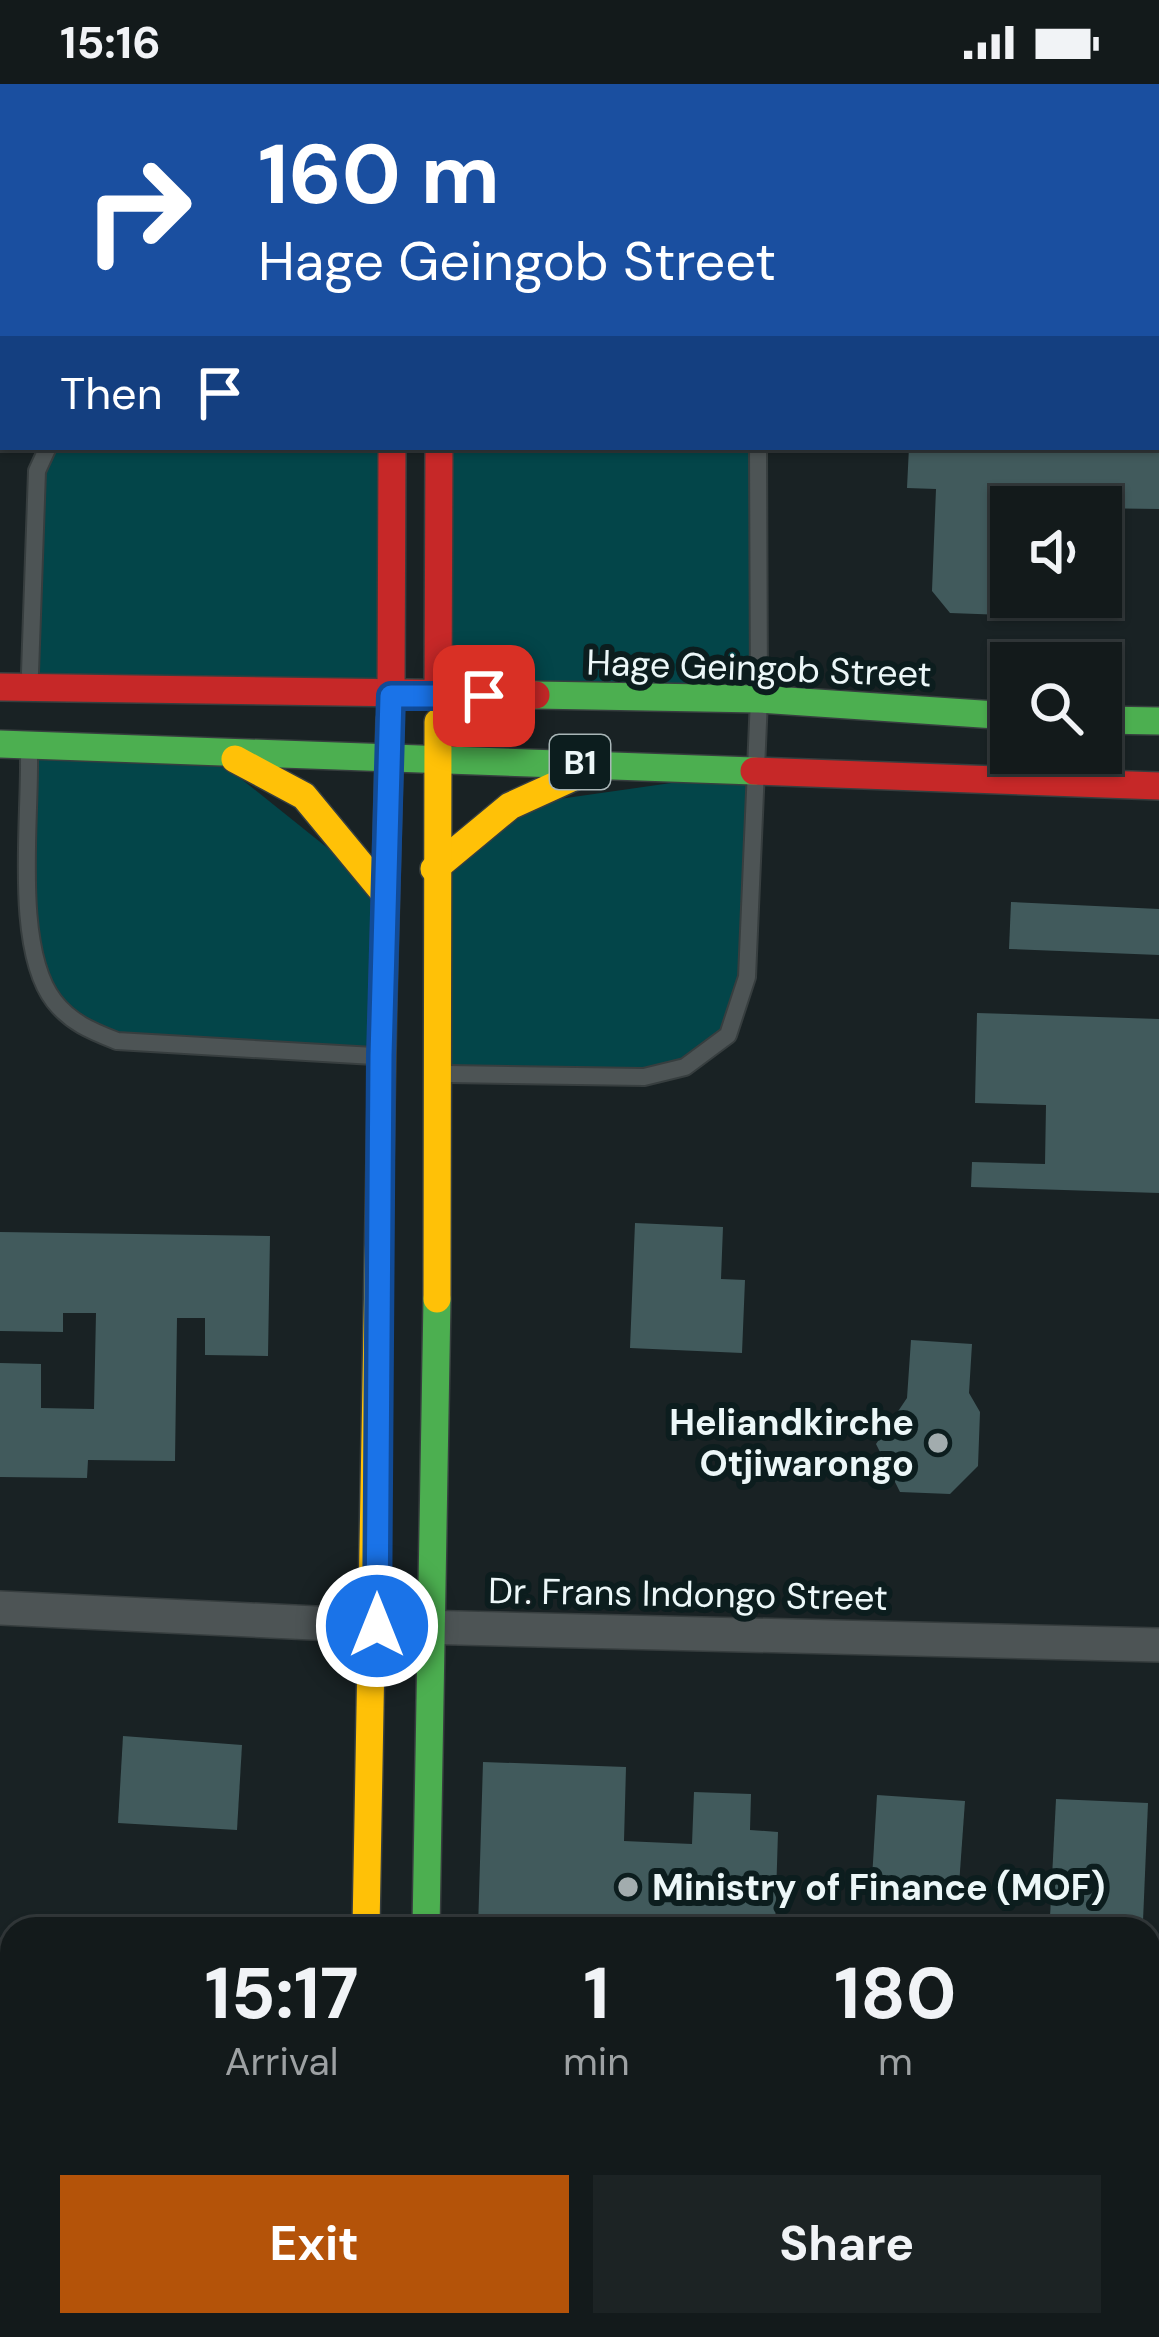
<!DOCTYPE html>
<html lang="en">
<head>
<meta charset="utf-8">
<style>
	body { margin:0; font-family:"DM Sans",sans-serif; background:#1c2324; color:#f1f3f6; height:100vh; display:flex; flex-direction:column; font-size:45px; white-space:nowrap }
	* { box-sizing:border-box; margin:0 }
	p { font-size:39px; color:#9da1a3 }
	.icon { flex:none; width:66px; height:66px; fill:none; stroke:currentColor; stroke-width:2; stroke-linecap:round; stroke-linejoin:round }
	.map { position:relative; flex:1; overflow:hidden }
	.details { position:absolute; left:0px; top:1833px; width:1161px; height:420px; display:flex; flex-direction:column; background:#131a1b; border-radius:36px 36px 0 0; box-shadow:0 3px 9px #0004,0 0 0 3px #32383a }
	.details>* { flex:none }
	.banner { position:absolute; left:0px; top:0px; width:1161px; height:366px; box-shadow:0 3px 9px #0004,0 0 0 3px #32383a; background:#1a4fa0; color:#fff; overflow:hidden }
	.fabs { position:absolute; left:990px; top:402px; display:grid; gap:24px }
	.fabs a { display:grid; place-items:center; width:132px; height:132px; border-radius:0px; background:#131a1b; box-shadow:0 3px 9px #0004,0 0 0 3px #32383a; font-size:60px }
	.pin { position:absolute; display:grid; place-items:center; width:102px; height:102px; color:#fff; margin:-51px; border-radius:24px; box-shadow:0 6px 18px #0006 }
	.me { position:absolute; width:132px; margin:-66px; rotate:0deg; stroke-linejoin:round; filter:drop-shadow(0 0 9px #0008) }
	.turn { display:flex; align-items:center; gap:42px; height:252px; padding:0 60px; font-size:54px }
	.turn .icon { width:156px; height:156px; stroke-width:2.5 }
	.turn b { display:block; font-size:84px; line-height:102px }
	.then { display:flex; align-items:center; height:114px; padding:0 60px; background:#0003; gap:24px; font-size:45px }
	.eta { display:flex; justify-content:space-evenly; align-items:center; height:204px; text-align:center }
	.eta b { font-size:72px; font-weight:700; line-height:84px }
	.button { display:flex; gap:24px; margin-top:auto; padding:24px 60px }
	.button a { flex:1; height:138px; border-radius:0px; background:#b45309; color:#fff; font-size:48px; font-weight:700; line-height:138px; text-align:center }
	.button a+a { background:#1c2324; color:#f1f3f6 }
	.status { display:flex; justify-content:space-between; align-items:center; height:84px; padding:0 60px; background:#131a1b; direction:ltr }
	.status svg { height:33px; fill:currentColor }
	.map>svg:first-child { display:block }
</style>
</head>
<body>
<div class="status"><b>15:16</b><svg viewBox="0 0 49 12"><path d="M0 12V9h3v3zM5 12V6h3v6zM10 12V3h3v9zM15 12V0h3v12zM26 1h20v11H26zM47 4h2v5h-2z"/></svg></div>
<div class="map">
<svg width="1159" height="2253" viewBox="0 0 1159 2253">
	<rect width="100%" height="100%" fill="#192224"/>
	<!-- green -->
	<g fill="#034549">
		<polygon points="48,363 392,363 391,612 30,604 37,387"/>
		<polygon points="439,363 758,363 759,615 438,611"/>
		<polygon points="29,661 204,665 385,810 381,972 117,957 51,915 30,859"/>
		<polygon points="755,687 747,893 728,951 685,983 644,993 441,989 434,785 510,722"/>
	</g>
	<!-- building -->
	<g fill="#415a5c">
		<polygon points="909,363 1159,363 1159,425 1011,423 1011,513 1093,513 1092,534 950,529 932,507 936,405 907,404"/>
		<polygon points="1011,818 1159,825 1159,871 1009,865"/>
		<polygon points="977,929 1159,935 1159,1109 971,1103 972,1078 1045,1080 1046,1021 975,1019"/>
		<polygon points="635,1139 723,1143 721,1195 745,1196 742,1269 630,1264"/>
		<polygon points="0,1148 270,1152 268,1272 205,1271 205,1234 177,1234 175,1377 88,1376 87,1394 0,1393 0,1279 41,1280 41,1324 94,1325 96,1229 63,1229 63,1248 0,1247"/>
		<polygon points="911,1256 972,1260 969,1309 980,1328 978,1382 950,1410 900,1408 876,1360 907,1314"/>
		<polygon points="123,1652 242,1661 237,1746 118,1739"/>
		<polygon points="483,1678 626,1683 624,1757 692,1760 694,1708 751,1710 750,1746 778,1748 775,1845 478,1845"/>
		<polygon points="877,1711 965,1717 959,1801 872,1795"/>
		<polygon points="1056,1715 1148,1719 1143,1837 1050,1833"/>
		<polygon points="0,2174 12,2175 12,2241 34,2241 33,2253 0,2253"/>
		<rect x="147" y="2241" width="77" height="12"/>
		<polygon points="1044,2241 1131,2241 1131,2253 1044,2251"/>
	</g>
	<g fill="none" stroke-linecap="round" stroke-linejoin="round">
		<defs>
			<g id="lane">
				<polyline points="594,3 594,0"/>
				<polyline points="30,589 37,387 48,363"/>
				<path d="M 29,675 C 30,740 14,865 54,917 C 71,939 92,947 117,957 L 374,972"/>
				<polyline points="448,990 644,993 685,983 728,951 747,893 759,615 758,363"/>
			</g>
			<polyline id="street" points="0,1524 377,1542 1159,1561"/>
			<g id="fast">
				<polyline points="446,0 446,3"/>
				<polyline points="536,611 759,615 1011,632"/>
				<polyline points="1101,636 1159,637"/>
				<polyline points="0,660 754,687"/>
				<polyline points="383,913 390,636"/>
				<polyline points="426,1845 437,1215"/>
			</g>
			<g id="slow">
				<polyline points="235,675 304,712 385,810"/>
				<polyline points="434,785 510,722 589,686"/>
				<polyline points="437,1215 438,638"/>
				<polyline points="366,1845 383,913"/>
				<polyline points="352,2253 353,2241"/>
			</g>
			<g id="jam">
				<polyline points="397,0 397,3"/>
				<polyline points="0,603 536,611"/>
				<polyline points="438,611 439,363"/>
				<polyline points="391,612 392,363"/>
				<polyline points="754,687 1159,702"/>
				<polyline points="415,2253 416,2241"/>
			</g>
		</defs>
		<!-- lane casing -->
		<use href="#lane" stroke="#373e3f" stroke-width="20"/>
		<!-- street casing -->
		<use href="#street" stroke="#373e3f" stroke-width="36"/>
		<!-- fast casing -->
		<use href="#fast" stroke="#373e3f" stroke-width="30"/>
		<!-- slow casing -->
		<use href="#slow" stroke="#373e3f" stroke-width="30"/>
		<!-- jam casing -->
		<use href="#jam" stroke="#373e3f" stroke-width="30"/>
		<!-- lane -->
		<use href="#lane" stroke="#4d5455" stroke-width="16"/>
		<!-- street -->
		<use href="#street" stroke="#4d5455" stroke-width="33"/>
		<!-- fast -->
		<use href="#fast" stroke="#4caf50" stroke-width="27"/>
		<!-- slow -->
		<use href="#slow" stroke="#ffc107" stroke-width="27"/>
		<!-- jam -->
		<use href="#jam" stroke="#c62828" stroke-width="27"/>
	</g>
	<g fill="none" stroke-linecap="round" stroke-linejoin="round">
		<defs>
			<polyline id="route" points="377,1542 381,972 391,612 484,612"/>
		</defs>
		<!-- route casing -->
		<use href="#route" stroke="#114b97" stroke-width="30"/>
		<!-- route -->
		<use href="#route" stroke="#1a73e8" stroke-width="21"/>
	</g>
	<!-- markers -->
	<g fill="#a2acae" stroke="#0c1d1e" stroke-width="4.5">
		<circle cx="938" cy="1359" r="12"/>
		<circle cx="628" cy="1803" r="12"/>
	</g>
	<g text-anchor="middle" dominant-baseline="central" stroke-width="12" stroke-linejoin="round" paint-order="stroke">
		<!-- shield labels -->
		<rect fill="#0c1d1e" stroke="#a9b6b7" stroke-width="3" x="550" y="651" width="60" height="54" rx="9"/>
		<g font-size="33" font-weight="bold" fill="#ecf7f8">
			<text x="580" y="678">B1</text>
		</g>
		<!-- street labels -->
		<g font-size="36" fill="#ecf7f8" stroke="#0c1d1e">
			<text transform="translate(759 584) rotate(2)">Hage Geingob Street</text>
			<text transform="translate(688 1510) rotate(1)">Dr. Frans Indongo Street</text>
		</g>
		<!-- poi labels -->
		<g font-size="36" font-weight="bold" fill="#ecf7f8" stroke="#0c1d1e" text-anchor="end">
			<text x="914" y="1338">Heliandkirche<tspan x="914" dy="41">Otjiwarongo</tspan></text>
			<text x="652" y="1803" text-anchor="start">Ministry of Finance (MOF)</text>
		</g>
	</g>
</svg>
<div class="fabs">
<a><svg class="icon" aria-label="sound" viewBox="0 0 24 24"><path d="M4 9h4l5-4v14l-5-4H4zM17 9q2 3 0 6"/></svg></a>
<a><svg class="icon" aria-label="search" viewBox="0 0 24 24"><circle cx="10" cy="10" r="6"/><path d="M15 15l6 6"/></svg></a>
</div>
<div class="pin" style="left:484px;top:612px;background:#d93025"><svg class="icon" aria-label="arrive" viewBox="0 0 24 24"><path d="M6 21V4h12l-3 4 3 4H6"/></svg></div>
<svg class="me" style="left:377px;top:1542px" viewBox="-20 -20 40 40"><circle r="17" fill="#1a73e8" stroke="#fff" stroke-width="3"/><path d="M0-11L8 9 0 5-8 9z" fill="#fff"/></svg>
<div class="banner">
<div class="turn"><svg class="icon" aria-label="right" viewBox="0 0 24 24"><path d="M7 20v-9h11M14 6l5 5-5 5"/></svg><div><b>160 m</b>Hage Geingob Street</div></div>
<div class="then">Then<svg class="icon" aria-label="arrive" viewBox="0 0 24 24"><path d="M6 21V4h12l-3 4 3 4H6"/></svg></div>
</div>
<section class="details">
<div class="eta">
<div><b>15:17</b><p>Arrival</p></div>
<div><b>1</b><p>min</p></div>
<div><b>180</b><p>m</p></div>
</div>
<div class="button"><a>Exit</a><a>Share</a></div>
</section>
</div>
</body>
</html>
